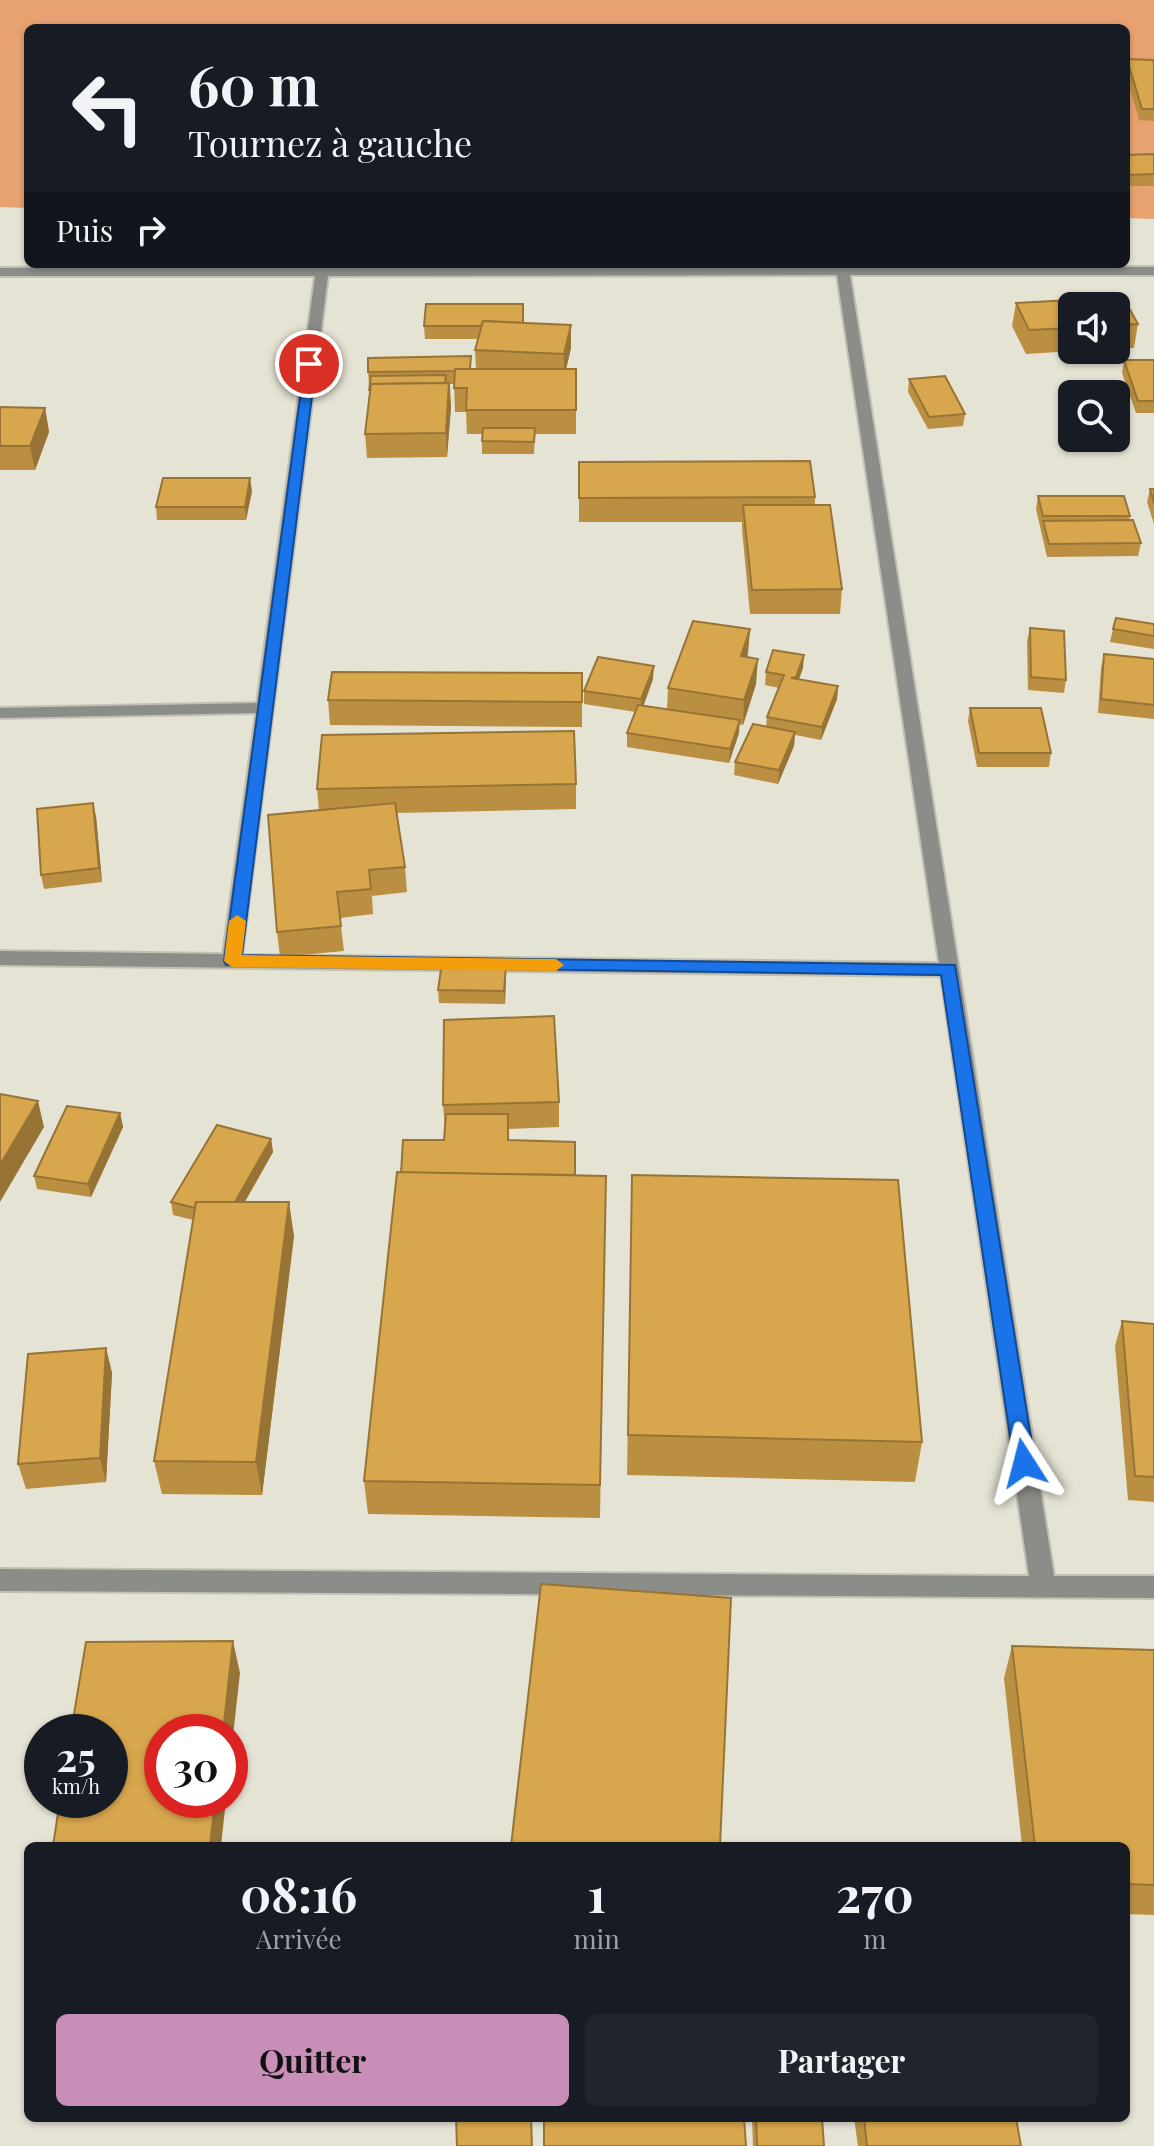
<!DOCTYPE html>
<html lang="fr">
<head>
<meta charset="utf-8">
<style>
	body { margin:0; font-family:"Playfair Display",serif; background:#20242c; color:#f1f3f6; height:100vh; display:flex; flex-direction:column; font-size:30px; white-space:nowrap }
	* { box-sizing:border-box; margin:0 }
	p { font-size:26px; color:#9ea1a6 }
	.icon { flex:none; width:44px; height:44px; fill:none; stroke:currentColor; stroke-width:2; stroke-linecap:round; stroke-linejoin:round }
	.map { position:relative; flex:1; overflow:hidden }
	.drawer { position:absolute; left:24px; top:1842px; width:1106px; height:280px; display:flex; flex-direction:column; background:#171b24; border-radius:12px; box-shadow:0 2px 6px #0004 }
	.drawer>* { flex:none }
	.banner { position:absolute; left:24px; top:24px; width:1106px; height:244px; border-radius:12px; box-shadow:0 2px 6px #0004; background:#171b24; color:#f1f3f6; overflow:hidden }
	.tools { position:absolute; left:1058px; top:292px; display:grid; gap:16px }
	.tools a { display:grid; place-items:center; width:72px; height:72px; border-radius:12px; background:#171b24; box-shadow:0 2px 6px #0004; font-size:40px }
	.speed { position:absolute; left:24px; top:1714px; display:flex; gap:16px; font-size:40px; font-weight:700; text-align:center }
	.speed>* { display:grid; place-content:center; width:104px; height:104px; border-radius:50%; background:#171b24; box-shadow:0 2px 6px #0004; line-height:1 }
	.speed small { font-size:20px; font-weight:400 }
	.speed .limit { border:12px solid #d22; background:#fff; color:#111 }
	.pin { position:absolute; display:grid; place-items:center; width:68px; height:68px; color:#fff; margin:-34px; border:4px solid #fff; border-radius:50%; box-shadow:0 2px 8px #0007 }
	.me { position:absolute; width:88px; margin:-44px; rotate:351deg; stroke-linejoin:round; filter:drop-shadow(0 0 6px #0008) }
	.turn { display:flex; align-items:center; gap:28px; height:168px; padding:0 32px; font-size:36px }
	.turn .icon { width:104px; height:104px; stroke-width:2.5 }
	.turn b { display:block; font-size:56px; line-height:68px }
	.then { display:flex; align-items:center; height:76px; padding:0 32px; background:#0003; gap:16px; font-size:30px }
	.eta { display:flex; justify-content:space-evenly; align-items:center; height:136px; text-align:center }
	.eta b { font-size:48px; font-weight:700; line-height:56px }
	.action { display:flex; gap:16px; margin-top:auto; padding:16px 32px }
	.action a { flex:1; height:92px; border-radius:12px; background:#c88eb7; color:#111; font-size:32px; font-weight:700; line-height:92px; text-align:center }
	.action a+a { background:#20242c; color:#f1f3f6 }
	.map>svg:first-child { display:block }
</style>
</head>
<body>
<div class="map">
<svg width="1154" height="2146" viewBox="0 0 1154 2146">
	<rect width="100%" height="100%" fill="#e5e3d4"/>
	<!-- green -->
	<polygon fill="#e8a271" points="0,0 1154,0 1154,219 1126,218 1126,28 28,28 28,208 0,207"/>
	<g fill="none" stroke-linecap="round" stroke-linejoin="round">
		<defs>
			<path id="minor" d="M 322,266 L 1154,267 L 1154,275 L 850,275 L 1054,1576 L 1154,1576 L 1154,1598 L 0,1591 L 0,1569 L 1029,1576 L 941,976 L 0,965 L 0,951 L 223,954 L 256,713 L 0,718 L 0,708 L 257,703 L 315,276 L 0,276 L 0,268 ZM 837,275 L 939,963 L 242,955 L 328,276 Z"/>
		</defs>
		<!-- minor casing -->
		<use href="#minor" stroke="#c3c1b4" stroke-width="4"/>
		<!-- minor -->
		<use href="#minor" fill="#8b8e88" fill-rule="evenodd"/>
	</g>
	<!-- wall -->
	<g fill="#ba8f42">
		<polygon points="1127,59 1154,64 1154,121 1139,120 1126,74"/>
		<polygon points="1154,154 1154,186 1126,186 1126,155"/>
		<polygon points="1123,297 1138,324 1134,348 1116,349 1116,306 1072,306 1072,350 1090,350 1026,354 1012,326 1016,303"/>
		<polygon points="523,323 571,348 566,369 576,369 576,434 535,434 534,454 482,454 482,434 467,434 466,412 455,412 454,384 450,384 451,407 447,457 367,458 365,434 370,385 369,385 368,372 476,369 475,350 478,339 425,339 424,326"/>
		<polygon points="1124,360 1154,360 1154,413 1136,413 1122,373"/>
		<polygon points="909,379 965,414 963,426 928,429 908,392"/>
		<polygon points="0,407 45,408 49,432 35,470 0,470"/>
		<polygon points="579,462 815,497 815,505 842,589 840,614 750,614 742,529 742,522 579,522"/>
		<polygon points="1150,489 1154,489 1154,524 1147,502"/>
		<polygon points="252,491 246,520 157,520 156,507"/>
		<polygon points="1038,496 1130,516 1129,520 1141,543 1138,556 1047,557 1036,509"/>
		<polygon points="1154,624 1154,649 1110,642 1113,629"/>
		<polygon points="1030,628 1066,680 1064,693 1028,690 1027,641"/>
		<polygon points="750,629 747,657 756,684 743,725 739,724 739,733 729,763 627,747 627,733 636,712 584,704 584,691 653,679 643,705 667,709 668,688"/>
		<polygon points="1104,654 1154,659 1154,719 1098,713 1101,668"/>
		<polygon points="803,668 799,679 838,686 837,699 821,740 795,735 794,746 778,784 734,775 735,762 766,726 767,717 779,688 765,685 766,672"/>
		<polygon points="582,673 582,727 330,725 328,700"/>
		<polygon points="970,708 1051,753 1049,767 977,767 968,721"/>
		<polygon points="576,784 576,809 397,813 405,867 407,892 372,896 373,914 340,918 344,951 280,957 277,932 319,810 317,789"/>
		<polygon points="96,816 102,882 44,889 41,875"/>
		<polygon points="506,965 505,1004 439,1003 438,990"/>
		<polygon points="559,1102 559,1127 509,1129 509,1140 575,1175 606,1176 600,1518 368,1514 364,1481 401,1173 444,1140 445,1130 443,1105"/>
		<polygon points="120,1113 123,1127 91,1197 37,1189 34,1176"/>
		<polygon points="271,1139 273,1152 245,1202 294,1236 262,1495 162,1494 154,1461 193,1220 173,1215 171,1202"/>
		<polygon points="632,1175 922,1442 915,1482 627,1475"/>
		<polygon points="1122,1321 1154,1324 1154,1502 1128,1500 1115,1346"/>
		<polygon points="106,1348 112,1373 106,1482 26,1489 18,1464"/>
		<polygon points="1012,1646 1154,1650 1154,1915 1126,1914 1126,1846 1022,1846 1004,1678"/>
		<polygon points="752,2118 822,2118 824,2146 753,2146"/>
		<polygon points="854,2118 1016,2118 1021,2146 858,2146"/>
	</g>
	<!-- shaded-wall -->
	<g fill="#977436">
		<polygon points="571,325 571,348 564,378 564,354"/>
		<polygon points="449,383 451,407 447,457 446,433"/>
		<polygon points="45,408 49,432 35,470 30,446"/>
		<polygon points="250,478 252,491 246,520 245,507"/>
		<polygon points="750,629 748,654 739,681 741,656"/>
		<polygon points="804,655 803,668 795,690 791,678"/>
		<polygon points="758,659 756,684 743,725 744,700"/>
		<polygon points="654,666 653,679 641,713 641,699"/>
		<polygon points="838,686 837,699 821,740 822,727"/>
		<polygon points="740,720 739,733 729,763 730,749"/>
		<polygon points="795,732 794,746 778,784 779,770"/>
		<polygon points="93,803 96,816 102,882 99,868"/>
		<polygon points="506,965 506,978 505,1004 504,991"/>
		<polygon points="38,1101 44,1127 0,1202 0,1165"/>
		<polygon points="120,1113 123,1127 91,1197 88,1184"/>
		<polygon points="271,1139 273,1152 229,1229 226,1216"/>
		<polygon points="289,1202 294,1236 262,1495 256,1462"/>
		<polygon points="106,1348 112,1373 106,1482 100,1458"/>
		<polygon points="233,1641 240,1673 230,1763 230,1732 223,1732"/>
		<polygon points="215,1800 226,1800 221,1846 210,1846"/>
	</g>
	<!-- building -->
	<g fill="#d8a64d" stroke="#977436" stroke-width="2">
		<polygon points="1127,59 1153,60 1154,64 1154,109 1142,109"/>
		<polygon points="1154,154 1154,174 1126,175 1126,155"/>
		<polygon points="1123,297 1138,324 1116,325 1116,306 1072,306 1072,328 1029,330 1016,303"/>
		<polygon points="426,304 523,304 523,323 483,321 481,326 424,326"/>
		<polygon points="483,321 571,325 564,354 475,350"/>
		<polygon points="471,356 470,369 455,369 455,371 368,372 368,358"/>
		<polygon points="1124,360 1154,360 1154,401 1138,401"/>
		<polygon points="455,369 576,369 576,410 466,410 467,388 454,388"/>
		<polygon points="446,375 445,383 371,384 369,391 371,376"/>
		<polygon points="945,376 965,414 929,417 909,379"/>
		<polygon points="449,383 446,433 365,434 371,384"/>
		<polygon points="0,407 45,408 30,446 0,446"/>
		<polygon points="483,428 535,428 534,442 482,441"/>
		<polygon points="810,461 815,497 579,498 579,462"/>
		<polygon points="163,478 250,478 245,507 156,507"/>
		<polygon points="1150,489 1154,489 1154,503"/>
		<polygon points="1038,496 1124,496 1130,516 1043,516"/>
		<polygon points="743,505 830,505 842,589 752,590"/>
		<polygon points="1133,520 1141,543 1049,544 1043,521"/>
		<polygon points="1116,618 1154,624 1154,636 1113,629"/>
		<polygon points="693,621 750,629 741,656 758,659 744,700 668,688"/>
		<polygon points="1030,628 1064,631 1066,680 1031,677"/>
		<polygon points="773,650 804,655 796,677 791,678 838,686 822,727 767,717 784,675 766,672"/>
		<polygon points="1104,654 1154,659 1154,705 1101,699"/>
		<polygon points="598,657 654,666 641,699 584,691"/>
		<polygon points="332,672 582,673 582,702 328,700"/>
		<polygon points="638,705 740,720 730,749 627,733"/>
		<polygon points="970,708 1041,708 1051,753 979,753"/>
		<polygon points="753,724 795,732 779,770 735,762"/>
		<polygon points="574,731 576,784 317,789 322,735"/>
		<polygon points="93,803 99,868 41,875 37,809"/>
		<polygon points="395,803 405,867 369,870 371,889 337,892 341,926 277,932 268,815"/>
		<polygon points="442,963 506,965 504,991 438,990"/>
		<polygon points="554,1016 559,1102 443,1105 444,1020"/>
		<polygon points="0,1094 38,1101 0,1165"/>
		<polygon points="67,1106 120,1113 88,1184 34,1176"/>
		<polygon points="446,1114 508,1114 508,1140 575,1142 575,1175 401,1173 403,1140 444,1140"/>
		<polygon points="217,1125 271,1139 235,1202 196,1202 195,1208 171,1202"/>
		<polygon points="397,1172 606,1176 600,1485 364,1481"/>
		<polygon points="632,1175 898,1180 922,1442 628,1435"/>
		<polygon points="196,1202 289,1202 256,1462 154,1461"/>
		<polygon points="1122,1321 1154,1324 1154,1477 1135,1476"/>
		<polygon points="106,1348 100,1458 18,1464 28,1354"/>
		<polygon points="541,1584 731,1598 720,1846 511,1846"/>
		<polygon points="233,1641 223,1732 162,1732 162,1800 215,1800 210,1846 53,1846 60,1800 110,1800 110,1732 71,1732 86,1642"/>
		<polygon points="1012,1646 1154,1650 1154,1885 1126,1884 1126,1846 1035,1846"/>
		<polygon points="456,2118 531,2118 532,2146 457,2146"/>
		<polygon points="544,2118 744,2118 746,2146 544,2146"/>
		<polygon points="756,2118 822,2118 824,2146 757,2146"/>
		<polygon points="864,2118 1016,2118 1021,2146 867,2146"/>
	</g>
	<!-- route -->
	<polygon fill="#1a73e8" stroke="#114b97" stroke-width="2" points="305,361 316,364 242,955 955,965 1035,1463 1032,1469 1017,1469 1014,1463 941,975 226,965 224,961"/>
	<!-- slow -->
	<polygon fill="#f59e0b" points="237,915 246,921 242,955 556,959 564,965 556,971 232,967 224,961 229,921"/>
</svg>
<div class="tools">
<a><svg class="icon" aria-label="sound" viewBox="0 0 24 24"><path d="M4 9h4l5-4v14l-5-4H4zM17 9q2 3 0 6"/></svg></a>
<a><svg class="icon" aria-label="search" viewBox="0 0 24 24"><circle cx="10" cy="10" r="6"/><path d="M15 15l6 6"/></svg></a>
</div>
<div class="speed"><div>25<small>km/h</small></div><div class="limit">30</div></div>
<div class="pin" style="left:309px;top:364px;background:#d93025"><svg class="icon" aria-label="arrive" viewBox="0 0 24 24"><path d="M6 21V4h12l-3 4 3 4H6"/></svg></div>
<svg class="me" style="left:1024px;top:1463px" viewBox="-20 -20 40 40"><path d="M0-17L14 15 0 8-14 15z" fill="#1a73e8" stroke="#fff" stroke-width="4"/></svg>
<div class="banner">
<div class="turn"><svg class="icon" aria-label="left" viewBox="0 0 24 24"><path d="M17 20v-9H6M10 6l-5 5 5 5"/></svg><div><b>60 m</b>Tournez à gauche</div></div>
<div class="then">Puis<svg class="icon" aria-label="right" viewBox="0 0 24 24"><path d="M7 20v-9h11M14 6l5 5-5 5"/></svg></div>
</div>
<section class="drawer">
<div class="eta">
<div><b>08:16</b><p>Arrivée</p></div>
<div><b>1</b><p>min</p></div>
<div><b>270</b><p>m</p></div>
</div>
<div class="action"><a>Quitter</a><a>Partager</a></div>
</section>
</div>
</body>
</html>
